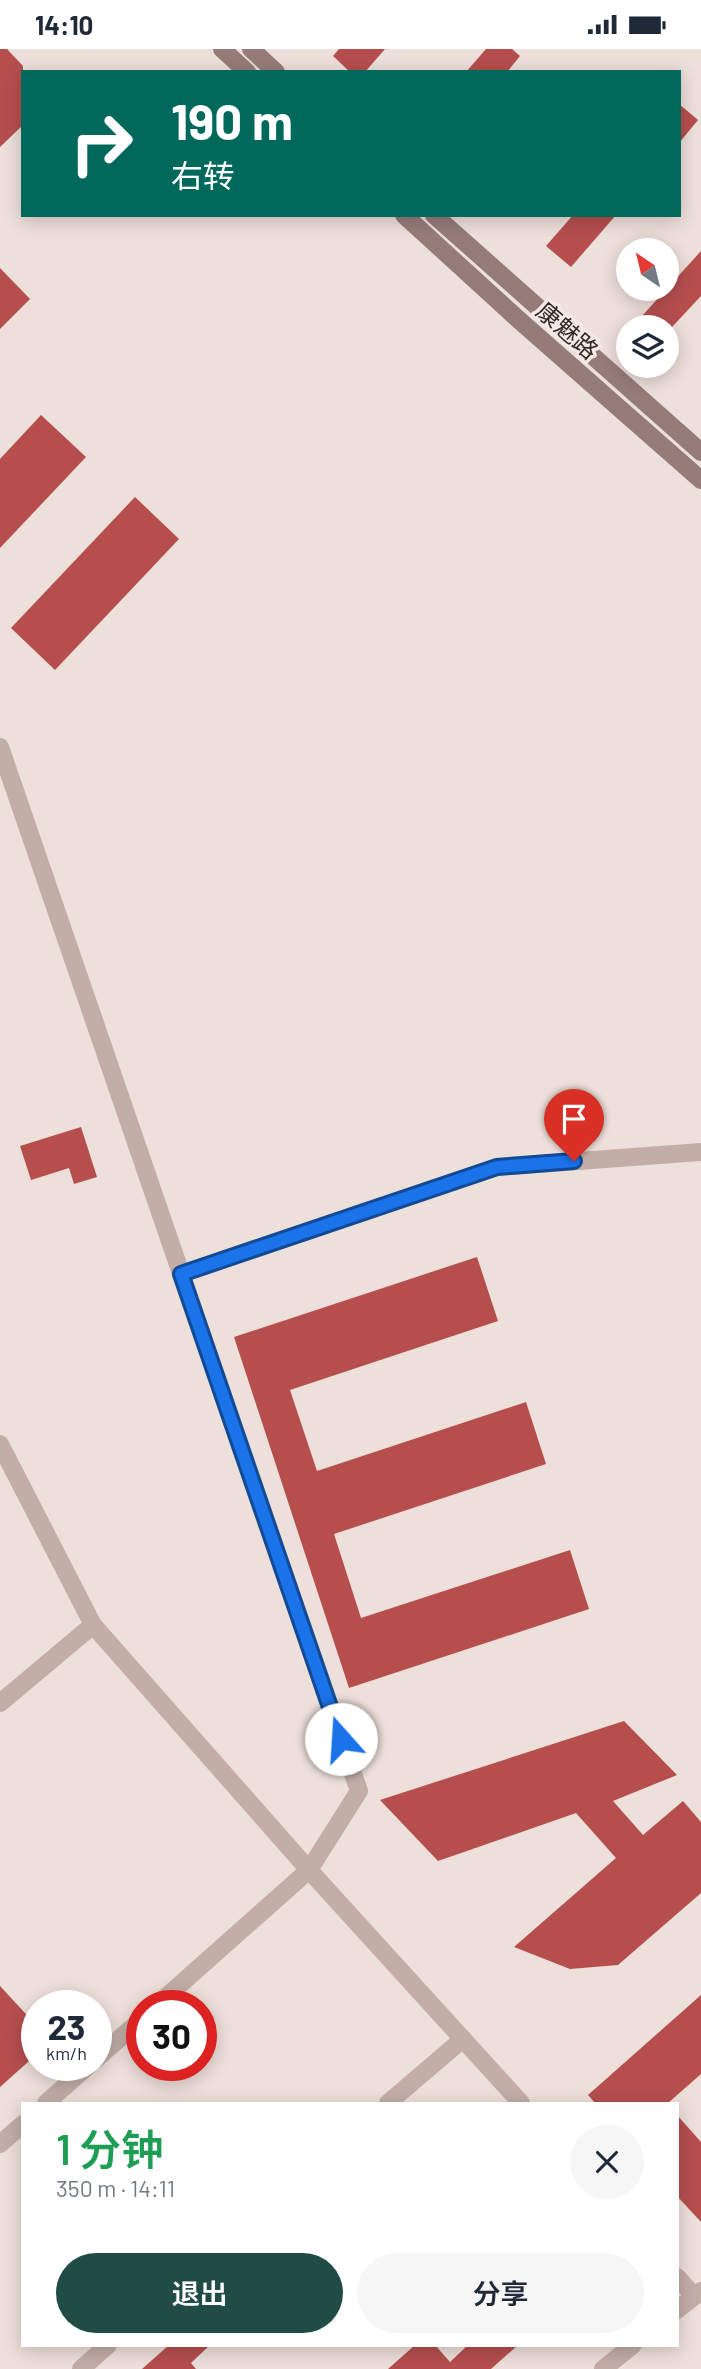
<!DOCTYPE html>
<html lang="zh">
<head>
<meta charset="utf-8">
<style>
	body { margin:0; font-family:Barlow,"Noto Sans SC",sans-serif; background:#f6f6f7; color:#1f2937; height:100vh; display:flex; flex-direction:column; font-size:26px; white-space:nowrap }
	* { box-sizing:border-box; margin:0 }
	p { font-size:23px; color:#747a83 }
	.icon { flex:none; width:38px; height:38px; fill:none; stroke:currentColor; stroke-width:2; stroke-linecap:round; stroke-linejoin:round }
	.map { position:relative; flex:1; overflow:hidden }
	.details { position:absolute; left:21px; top:2053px; width:658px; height:245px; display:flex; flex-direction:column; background:#fff; border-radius:0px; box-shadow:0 4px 18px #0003 }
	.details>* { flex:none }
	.guide { position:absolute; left:21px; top:21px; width:660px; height:147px; border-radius:0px; box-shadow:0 4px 18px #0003; background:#00695c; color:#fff; overflow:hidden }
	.needle { width:46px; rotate:325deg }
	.tools { position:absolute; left:616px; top:189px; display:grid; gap:14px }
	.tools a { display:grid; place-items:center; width:63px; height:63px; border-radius:50%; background:#fff; box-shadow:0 4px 18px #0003; font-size:35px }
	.speed { position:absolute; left:21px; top:1941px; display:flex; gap:14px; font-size:35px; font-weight:700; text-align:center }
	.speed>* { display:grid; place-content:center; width:91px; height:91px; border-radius:50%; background:#fff; box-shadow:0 4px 18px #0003; line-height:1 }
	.speed small { font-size:18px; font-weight:400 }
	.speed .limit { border:10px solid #d22; background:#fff; color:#111 }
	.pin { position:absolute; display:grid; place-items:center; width:60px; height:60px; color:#fff; margin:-72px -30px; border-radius:50% 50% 50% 0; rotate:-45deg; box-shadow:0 0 7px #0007 }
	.pin .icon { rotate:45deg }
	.me { position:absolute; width:77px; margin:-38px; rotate:341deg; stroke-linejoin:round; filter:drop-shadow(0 0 5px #0008) }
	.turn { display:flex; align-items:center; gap:24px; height:147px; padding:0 35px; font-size:32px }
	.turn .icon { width:91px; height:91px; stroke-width:2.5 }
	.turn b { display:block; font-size:49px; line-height:60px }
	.round { display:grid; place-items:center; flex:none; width:74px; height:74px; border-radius:37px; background:#f6f6f7 }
	.head { display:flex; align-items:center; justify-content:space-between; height:119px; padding:0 35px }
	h1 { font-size:42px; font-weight:600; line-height:52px; color:#1e9e55 }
	.button { display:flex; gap:14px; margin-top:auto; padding:14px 35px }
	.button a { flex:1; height:80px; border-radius:42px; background:#214c45; color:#fff; font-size:28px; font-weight:600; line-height:80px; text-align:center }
	.button a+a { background:#f6f6f7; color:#1f2937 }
	.status { display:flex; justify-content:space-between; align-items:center; height:49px; padding:0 35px; background:#fff; direction:ltr }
	.status svg { height:19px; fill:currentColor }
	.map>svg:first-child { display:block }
</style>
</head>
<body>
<div class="status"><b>14:10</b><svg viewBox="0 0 49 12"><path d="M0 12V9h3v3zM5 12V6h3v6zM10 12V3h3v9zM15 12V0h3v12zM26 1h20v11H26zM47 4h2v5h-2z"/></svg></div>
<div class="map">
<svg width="701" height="2320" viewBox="0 0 701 2320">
	<rect width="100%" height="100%" fill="#eddfd9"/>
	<!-- building -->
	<g fill="#b64e4e">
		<polygon points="0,0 7,0 23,17 23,76 0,98"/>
		<polygon points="339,0 385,0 365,23 350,23 333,7"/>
		<polygon points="486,0 512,0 520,7 507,23 466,23"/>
		<polygon points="679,55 698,71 679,94"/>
		<polygon points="573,166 616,166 571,218 546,197"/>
		<polygon points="701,202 701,247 672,278 632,278"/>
		<polygon points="0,219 30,250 0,280"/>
		<polygon points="41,366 86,408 0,499 0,410"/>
		<polygon points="135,448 179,490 55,621 11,579"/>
		<polygon points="81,1078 97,1128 74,1135 69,1119 31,1131 20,1097"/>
		<polygon points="477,1208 498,1272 290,1341 317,1422 526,1353 546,1415 334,1485 361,1569 570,1501 589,1560 349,1639 234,1288"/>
		<polygon points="624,1672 677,1726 613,1752 643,1786 683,1752 701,1773 701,1844 618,1916 570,1920 514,1898 616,1809 576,1764 438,1812 380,1751"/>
		<polygon points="0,1937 37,1977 37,2005 0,2038"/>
		<polygon points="701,1946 701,2025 668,2054 595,2054 588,2046"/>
		<polygon points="677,2066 701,2093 701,2173 677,2147"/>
		<polygon points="169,2296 210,2296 191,2314 196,2320 142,2320"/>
		<polygon points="415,2296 435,2296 450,2313 468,2296 518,2296 491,2320 388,2320"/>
	</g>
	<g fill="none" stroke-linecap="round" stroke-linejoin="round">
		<!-- minor -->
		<g stroke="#c3ada7" stroke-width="18">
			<polyline points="0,698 359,1742 309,1821 157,1956"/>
			<polyline points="181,1225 497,1118 701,1103"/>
			<polyline points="0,1395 93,1576 309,1821 521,2054"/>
			<polyline points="0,1654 93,1576"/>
			<polyline points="96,2010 142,1970"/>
			<polyline points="46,2054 89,2016"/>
			<polyline points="388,2054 463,1990"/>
			<polyline points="0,2095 23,2075"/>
			<polyline points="677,2228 694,2247"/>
			<polyline points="677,2261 701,2242"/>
			<polyline points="81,2320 108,2296"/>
			<polyline points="603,2320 633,2296"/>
		</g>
		<!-- secondary -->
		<g stroke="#967c79" stroke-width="18">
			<polyline points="222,0 247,23"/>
			<polyline points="251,0 276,23"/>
			<polyline points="404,166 519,271 701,431"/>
			<polyline points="434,166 701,403"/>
		</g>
	</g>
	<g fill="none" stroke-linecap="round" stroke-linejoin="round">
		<defs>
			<polyline id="route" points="341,1690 181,1225 497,1118 574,1112"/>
		</defs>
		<!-- route casing -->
		<use href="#route" stroke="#114b97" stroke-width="18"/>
		<!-- route -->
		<use href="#route" stroke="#1a73e8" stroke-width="12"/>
	</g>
	<g text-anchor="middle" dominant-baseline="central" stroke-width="7" stroke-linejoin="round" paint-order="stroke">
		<!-- street labels -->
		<g font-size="24" fill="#312726" stroke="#f6e9e4">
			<text transform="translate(568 281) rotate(41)">康魅路</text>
		</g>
	</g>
</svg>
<div class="tools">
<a><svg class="needle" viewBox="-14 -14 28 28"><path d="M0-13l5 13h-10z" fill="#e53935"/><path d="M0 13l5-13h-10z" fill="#747a83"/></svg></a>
<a><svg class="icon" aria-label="layers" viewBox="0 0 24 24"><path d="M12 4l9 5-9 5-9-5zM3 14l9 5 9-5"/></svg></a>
</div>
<div class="speed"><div>23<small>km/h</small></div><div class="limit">30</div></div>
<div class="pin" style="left:574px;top:1112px;background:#d93025"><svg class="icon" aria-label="arrive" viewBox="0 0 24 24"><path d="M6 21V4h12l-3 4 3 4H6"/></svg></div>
<svg class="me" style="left:341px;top:1690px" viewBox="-20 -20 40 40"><circle r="19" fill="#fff"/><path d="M0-13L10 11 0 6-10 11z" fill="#1a73e8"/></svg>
<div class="guide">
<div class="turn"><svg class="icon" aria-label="right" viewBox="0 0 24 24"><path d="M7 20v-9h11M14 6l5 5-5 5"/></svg><div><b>190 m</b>右转</div></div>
</div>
<section class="details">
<div class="head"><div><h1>1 分钟</h1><p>350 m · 14:11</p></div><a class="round"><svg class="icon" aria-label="close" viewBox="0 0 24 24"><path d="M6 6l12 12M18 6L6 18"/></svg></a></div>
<div class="button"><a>退出</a><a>分享</a></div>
</section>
</div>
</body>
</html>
